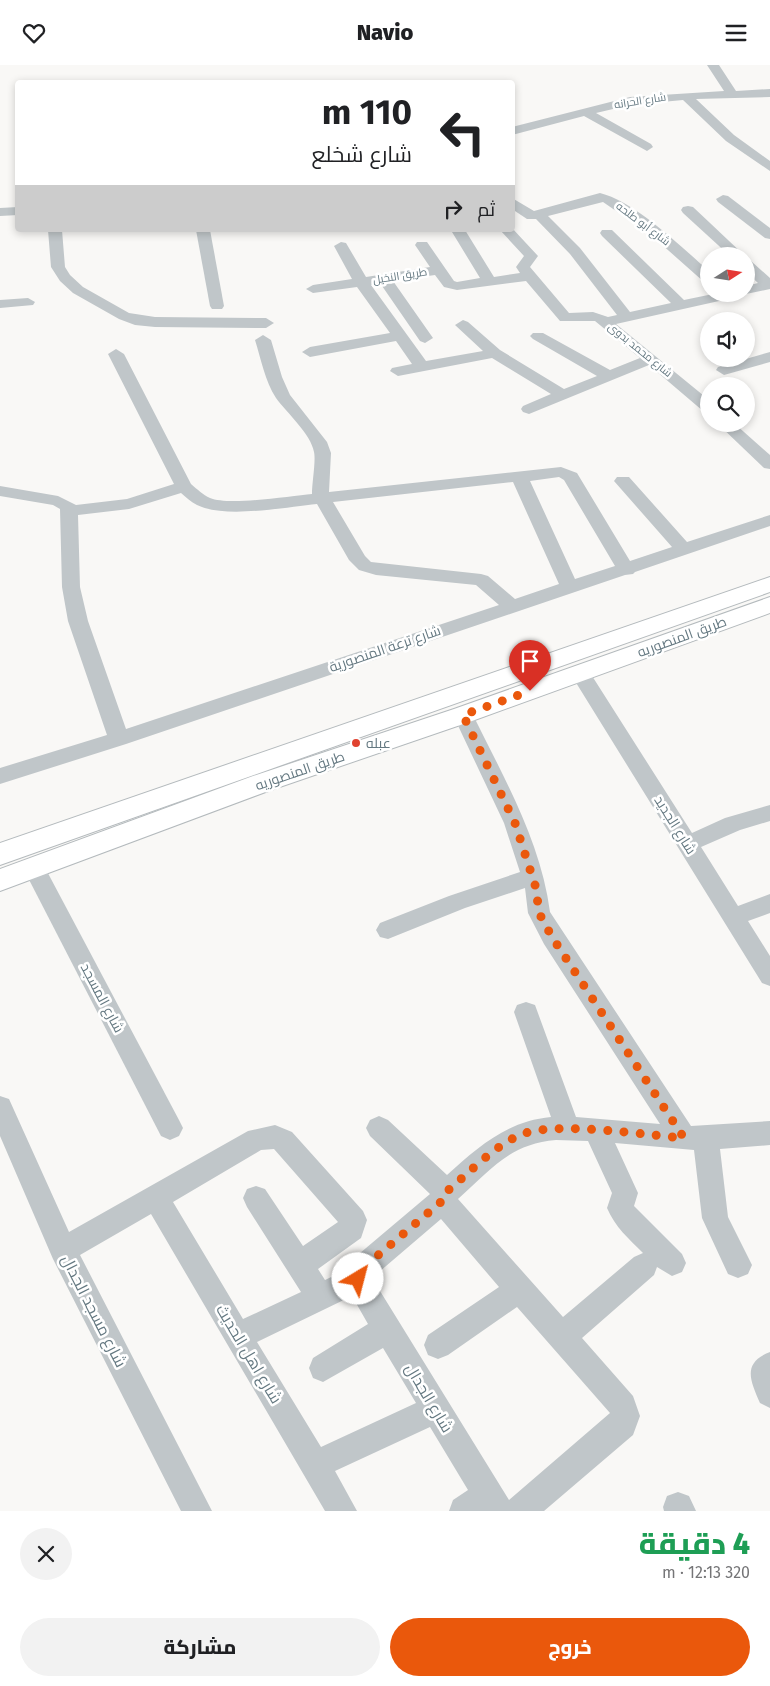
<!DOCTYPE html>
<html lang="ar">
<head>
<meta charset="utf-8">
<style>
	body { margin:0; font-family:"Fira Sans",Cairo,sans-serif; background:#f2f2f2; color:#202124; direction:rtl; height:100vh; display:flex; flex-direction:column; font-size:19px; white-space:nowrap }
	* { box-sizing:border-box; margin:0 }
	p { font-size:16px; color:#757577 }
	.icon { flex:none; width:28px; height:28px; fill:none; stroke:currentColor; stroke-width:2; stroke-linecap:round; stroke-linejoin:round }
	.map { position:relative; height:1446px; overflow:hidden; direction:ltr }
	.drawer { display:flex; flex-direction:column; background:#fff; flex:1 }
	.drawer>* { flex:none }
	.banner { position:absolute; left:15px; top:15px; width:500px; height:152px; border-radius:5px; box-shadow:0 2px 8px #0003; direction:rtl; background:#fff; color:#202124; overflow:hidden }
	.needle { width:32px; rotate:78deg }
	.controls { position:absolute; left:700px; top:182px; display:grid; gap:10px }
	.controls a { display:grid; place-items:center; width:55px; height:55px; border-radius:50%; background:#fff; box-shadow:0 2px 8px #0003; font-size:25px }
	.pin { position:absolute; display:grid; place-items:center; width:42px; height:42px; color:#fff; margin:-51px -21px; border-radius:50% 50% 50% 0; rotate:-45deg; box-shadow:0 0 5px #0007 }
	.pin .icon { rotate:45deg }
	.me { position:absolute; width:55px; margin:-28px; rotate:37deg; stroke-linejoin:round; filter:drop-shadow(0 0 4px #0008) }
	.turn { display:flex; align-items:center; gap:18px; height:105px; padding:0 20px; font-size:22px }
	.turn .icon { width:65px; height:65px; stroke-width:2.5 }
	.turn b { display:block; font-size:35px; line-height:42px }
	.then { display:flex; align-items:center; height:48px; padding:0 20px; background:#0003; gap:10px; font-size:19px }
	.round { display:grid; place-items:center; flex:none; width:52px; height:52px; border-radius:26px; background:#f2f2f2 }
	.headline { display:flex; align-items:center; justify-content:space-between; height:85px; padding:0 20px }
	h1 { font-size:30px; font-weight:800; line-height:38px; color:#1e9e55 }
	.action { display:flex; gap:10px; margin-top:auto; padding:10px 20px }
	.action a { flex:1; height:58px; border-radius:30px; background:#ea580c; color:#fff; font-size:20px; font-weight:800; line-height:58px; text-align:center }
	.action a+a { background:#f2f2f2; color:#202124 }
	header { display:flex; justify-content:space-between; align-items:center; height:65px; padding:0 20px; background:#fff; font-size:22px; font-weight:800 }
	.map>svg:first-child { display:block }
</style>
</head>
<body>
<header><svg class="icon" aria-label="menu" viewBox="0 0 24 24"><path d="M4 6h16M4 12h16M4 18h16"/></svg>Navio<svg class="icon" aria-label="heart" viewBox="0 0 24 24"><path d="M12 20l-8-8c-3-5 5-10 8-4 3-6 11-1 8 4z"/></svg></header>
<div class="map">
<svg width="770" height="1446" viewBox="0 0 770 1446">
	<rect width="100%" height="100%" fill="#f9f8f6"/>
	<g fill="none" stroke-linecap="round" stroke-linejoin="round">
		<defs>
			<g id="major">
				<polygon points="770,512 770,527 0,800 0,778"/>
				<polygon points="770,532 770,548 472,656 271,725 0,826 0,804 253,711 454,644"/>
			</g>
		</defs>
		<!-- major casing -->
		<use href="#major" stroke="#b4babd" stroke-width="2"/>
		<!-- minor -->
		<g fill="#c0c6c9" fill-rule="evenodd">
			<polygon points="707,0 719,0 736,26 770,24 770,32 696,34 734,70 770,96 770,106 726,76 683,35 630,40 596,48 651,79 653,82 647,86 584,51 512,70 512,62 630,32 724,26"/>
			<path d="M 600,128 C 636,137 680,181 709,206 L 709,218 L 704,217 L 651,170 L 603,137 L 548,151 L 580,183 L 630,247 L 671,238 L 602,171 L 600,168 L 602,165 L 612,165 L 684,235 L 713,229 L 735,230 L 728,234 L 616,259 L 709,335 L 709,348 L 703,346 L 649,300 L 529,349 L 523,347 L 521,344 L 523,341 L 551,329 L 492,293 L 398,311 L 390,306 L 392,303 L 412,299 L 396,276 L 310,292 L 302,287 L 310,282 L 390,268 L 357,222 L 313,228 L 306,224 L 313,220 L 352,214 L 334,181 L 341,177 L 346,178 L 366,212 L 430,202 L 415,180 L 417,177 L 427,177 L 454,216 L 457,217 L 480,213 L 452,167 L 453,165 L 465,165 L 494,212 L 520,208 L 516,202 L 524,191 L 500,165 L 512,165 L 512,163 L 538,191 L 530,202 L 569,248 L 593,247 L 608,252 L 617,250 L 570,189 L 536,154 L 527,154 L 512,144 L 512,133 L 534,146 ZM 435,210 L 444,222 L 457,225 L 526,216 L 560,256 L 595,256 L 640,293 L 610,305 L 543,268 L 533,268 L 530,271 L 533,274 L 597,311 L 564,324 L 500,285 L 468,257 L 463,255 L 455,260 L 483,286 L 426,296 L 371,220 L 380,218 L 420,276 L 425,278 L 433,273 L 393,216 Z"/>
			<polygon points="723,130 728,131 770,163 770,174 765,173 718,137 716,134"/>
			<polygon points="688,141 693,142 745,191 730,191 683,148 681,145 683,142"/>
			<polygon points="18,142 18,150 0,151 0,143"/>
			<polygon points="48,165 62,165 65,202 70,210 83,222 129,248 155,252 266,253 274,258 266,263 155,262 135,260 119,254 73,228 60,216 51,202"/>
			<polygon points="196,165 210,165 224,241 222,244 212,244 210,241"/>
			<polygon points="746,195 751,196 770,213 770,224 746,229 743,229 746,229 746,221 758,218 746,207"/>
			<polygon points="28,233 35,237 33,240 0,243 0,235"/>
			<path d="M 263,270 L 271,275 L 282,312 L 290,330 L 327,377 L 331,388 L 329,427 L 561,402 L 577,408 L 630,496 L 672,482 L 614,416 L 617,412 L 629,412 L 687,477 L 770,450 L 770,461 L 635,507 L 633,509 L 625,510 L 126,679 L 0,719 L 0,703 L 107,670 L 68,556 L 62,522 L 60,444 L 53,440 L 0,431 L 0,421 L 58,431 L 76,440 L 127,434 L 174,419 L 108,289 L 116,284 L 124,289 L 191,419 C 197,424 203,430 210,433 C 229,441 290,431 312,429 C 312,417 316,396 314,387 C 311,369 287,348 276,333 C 265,316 261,294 255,275 ZM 559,412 L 564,415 L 615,501 L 575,514 L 530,416 ZM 513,417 L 559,519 L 515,534 L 488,511 L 481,509 L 371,497 L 365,491 L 333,437 ZM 181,428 C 186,432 191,437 197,440 C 225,454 286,442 317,439 L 349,495 L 359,505 L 376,510 L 476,520 L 499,540 L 126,664 L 88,556 L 80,522 L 78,450 L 129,444 Z"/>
			<polygon points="770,287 770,297 724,310 716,305 718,302"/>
			<polygon points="718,359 735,359 770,390 770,404 764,403"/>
			<polygon points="580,601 587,603 692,768 725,753 770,740 770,756 740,765 701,782 738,841 770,829 770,848 748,856 770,891 770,921 762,918 570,608 573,603"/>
			<path d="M 463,643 L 470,645 L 473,650 C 504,713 541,777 550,847 L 691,1061 L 770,1056 L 770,1080 L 720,1084 L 728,1152 L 752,1200 L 748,1209 L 738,1213 L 728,1209 L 702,1153 L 694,1085 L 615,1078 L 638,1128 L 634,1141 L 682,1189 L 686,1198 L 682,1207 L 672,1211 L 657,1202 L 654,1210 L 582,1273 L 633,1331 L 640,1351 L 633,1370 L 544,1446 L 449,1446 L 453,1435 L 468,1425 L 430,1362 L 335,1406 L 357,1446 L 325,1446 L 151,1149 L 80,1190 L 212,1446 L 181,1446 L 53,1194 L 0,1071 L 0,1031 L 9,1034 L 69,1167 L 248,1066 L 275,1060 L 292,1067 L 363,1146 L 367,1155 L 361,1173 L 318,1204 L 325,1215 L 348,1204 L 353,1194 L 430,1129 L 370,1071 L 366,1063 L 370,1055 L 379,1051 L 388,1055 L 447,1110 C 478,1082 507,1056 551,1052 L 514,947 L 517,940 L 526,937 L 535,940 L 576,1052 L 660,1059 L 544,879 L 528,848 L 525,823 L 465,843 L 388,874 L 380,872 L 376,865 L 380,858 L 449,831 L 520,807 L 504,758 L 453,650 L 456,645 ZM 556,1075 L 588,1076 L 612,1128 L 607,1143 C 615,1162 629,1174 643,1188 L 634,1192 L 563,1252 L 458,1134 C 491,1105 509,1079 556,1075 ZM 274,1084 L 338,1157 L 303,1181 L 265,1124 L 256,1121 L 247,1124 L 243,1133 L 247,1142 L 301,1227 L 243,1254 L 173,1137 L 261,1085 ZM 441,1154 L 499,1222 L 428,1270 L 424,1280 L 428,1290 L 438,1294 L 448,1290 L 517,1242 L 610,1348 L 509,1435 L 372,1213 ZM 352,1231 L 368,1259 L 313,1293 L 309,1303 L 313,1313 L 323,1317 L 383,1283 L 416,1338 L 321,1382 L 257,1277 Z"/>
			<polygon points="34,794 42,797 179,1055 183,1063 179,1071 170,1075 161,1071 23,803 26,797"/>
			<path d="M 770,1287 L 770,1343 L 760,1338 C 750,1315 742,1298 770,1287 Z"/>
			<polygon points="678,1427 689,1431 696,1446 664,1446 663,1442 667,1431"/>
		</g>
		<!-- major -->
		<use href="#major" fill="#fff" fill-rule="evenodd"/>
	</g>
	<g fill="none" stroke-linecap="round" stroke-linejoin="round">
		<!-- route -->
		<path stroke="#ea580c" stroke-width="9" stroke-dasharray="0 16.2" d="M 358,1214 L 363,1203 L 442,1136 L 446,1127 C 468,1109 497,1078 523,1069 C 556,1056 645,1070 684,1073 L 552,872 L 539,848 L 536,823 L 515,758 L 463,650 L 530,626"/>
	</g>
	<!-- markers -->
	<circle fill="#e0422f" stroke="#fff" stroke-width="2" cx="356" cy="678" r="5"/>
	<g text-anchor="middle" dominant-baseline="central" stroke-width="5" stroke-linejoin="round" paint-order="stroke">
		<!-- far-street labels -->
		<g font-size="11" fill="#647881" stroke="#fff">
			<text transform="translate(640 36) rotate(-9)">شارع الحرانه</text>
			<text transform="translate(643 159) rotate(37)">شارع أبو طلحه</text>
			<text transform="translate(400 211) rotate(-9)">طريق النخيل</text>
			<text transform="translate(640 285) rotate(39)">شارع محمد بدوى</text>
		</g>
		<!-- street labels -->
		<g font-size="14" fill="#647881" stroke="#fff">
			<text transform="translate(682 572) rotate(-20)">طريق المنصوريه</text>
			<text transform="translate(385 584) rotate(-19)">شارع ترعة المنصورية</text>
			<text transform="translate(300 706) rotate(-19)">طريق المنصوريه</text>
			<text transform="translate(675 760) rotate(58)">شارع الجديد</text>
			<text transform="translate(102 933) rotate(62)">شارع المسجد</text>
		</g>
		<!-- poi labels -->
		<g font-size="14" fill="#647881" stroke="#fff" text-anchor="start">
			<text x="366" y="678">عبله</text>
		</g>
		<!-- near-street labels -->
		<g font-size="16" fill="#647881" stroke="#fff">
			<text transform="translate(94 1246) rotate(63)">شارع مسجد الجدال</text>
			<text transform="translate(249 1289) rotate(59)">شارع اهل الحديث</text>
			<text transform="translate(429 1333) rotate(59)">شارع الجدال</text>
		</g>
	</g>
</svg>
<div class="controls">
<a><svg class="needle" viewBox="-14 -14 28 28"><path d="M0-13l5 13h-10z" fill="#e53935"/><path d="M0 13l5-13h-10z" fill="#757577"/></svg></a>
<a><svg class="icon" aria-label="sound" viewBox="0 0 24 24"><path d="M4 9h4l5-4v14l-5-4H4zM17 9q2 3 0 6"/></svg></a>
<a><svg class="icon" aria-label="search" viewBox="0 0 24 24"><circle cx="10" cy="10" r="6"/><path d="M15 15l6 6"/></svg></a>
</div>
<div class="pin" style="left:530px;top:626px;background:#d93025"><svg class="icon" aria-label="arrive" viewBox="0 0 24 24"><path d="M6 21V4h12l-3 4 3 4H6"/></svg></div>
<svg class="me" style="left:358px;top:1214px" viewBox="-20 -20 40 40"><circle r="19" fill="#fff"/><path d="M0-13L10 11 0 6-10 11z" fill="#ea580c"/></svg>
<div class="banner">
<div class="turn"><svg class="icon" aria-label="left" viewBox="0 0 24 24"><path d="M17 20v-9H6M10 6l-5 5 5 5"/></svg><div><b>110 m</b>شارع شخلع</div></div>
<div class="then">ثم<svg class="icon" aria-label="right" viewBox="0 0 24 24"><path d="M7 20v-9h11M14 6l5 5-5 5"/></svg></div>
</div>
</div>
<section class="drawer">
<div class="headline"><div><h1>4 دقيقة</h1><p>320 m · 12:13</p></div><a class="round"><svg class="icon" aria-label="close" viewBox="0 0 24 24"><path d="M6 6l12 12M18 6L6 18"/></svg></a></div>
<div class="action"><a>خروج</a><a>مشاركة</a></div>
</section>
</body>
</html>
